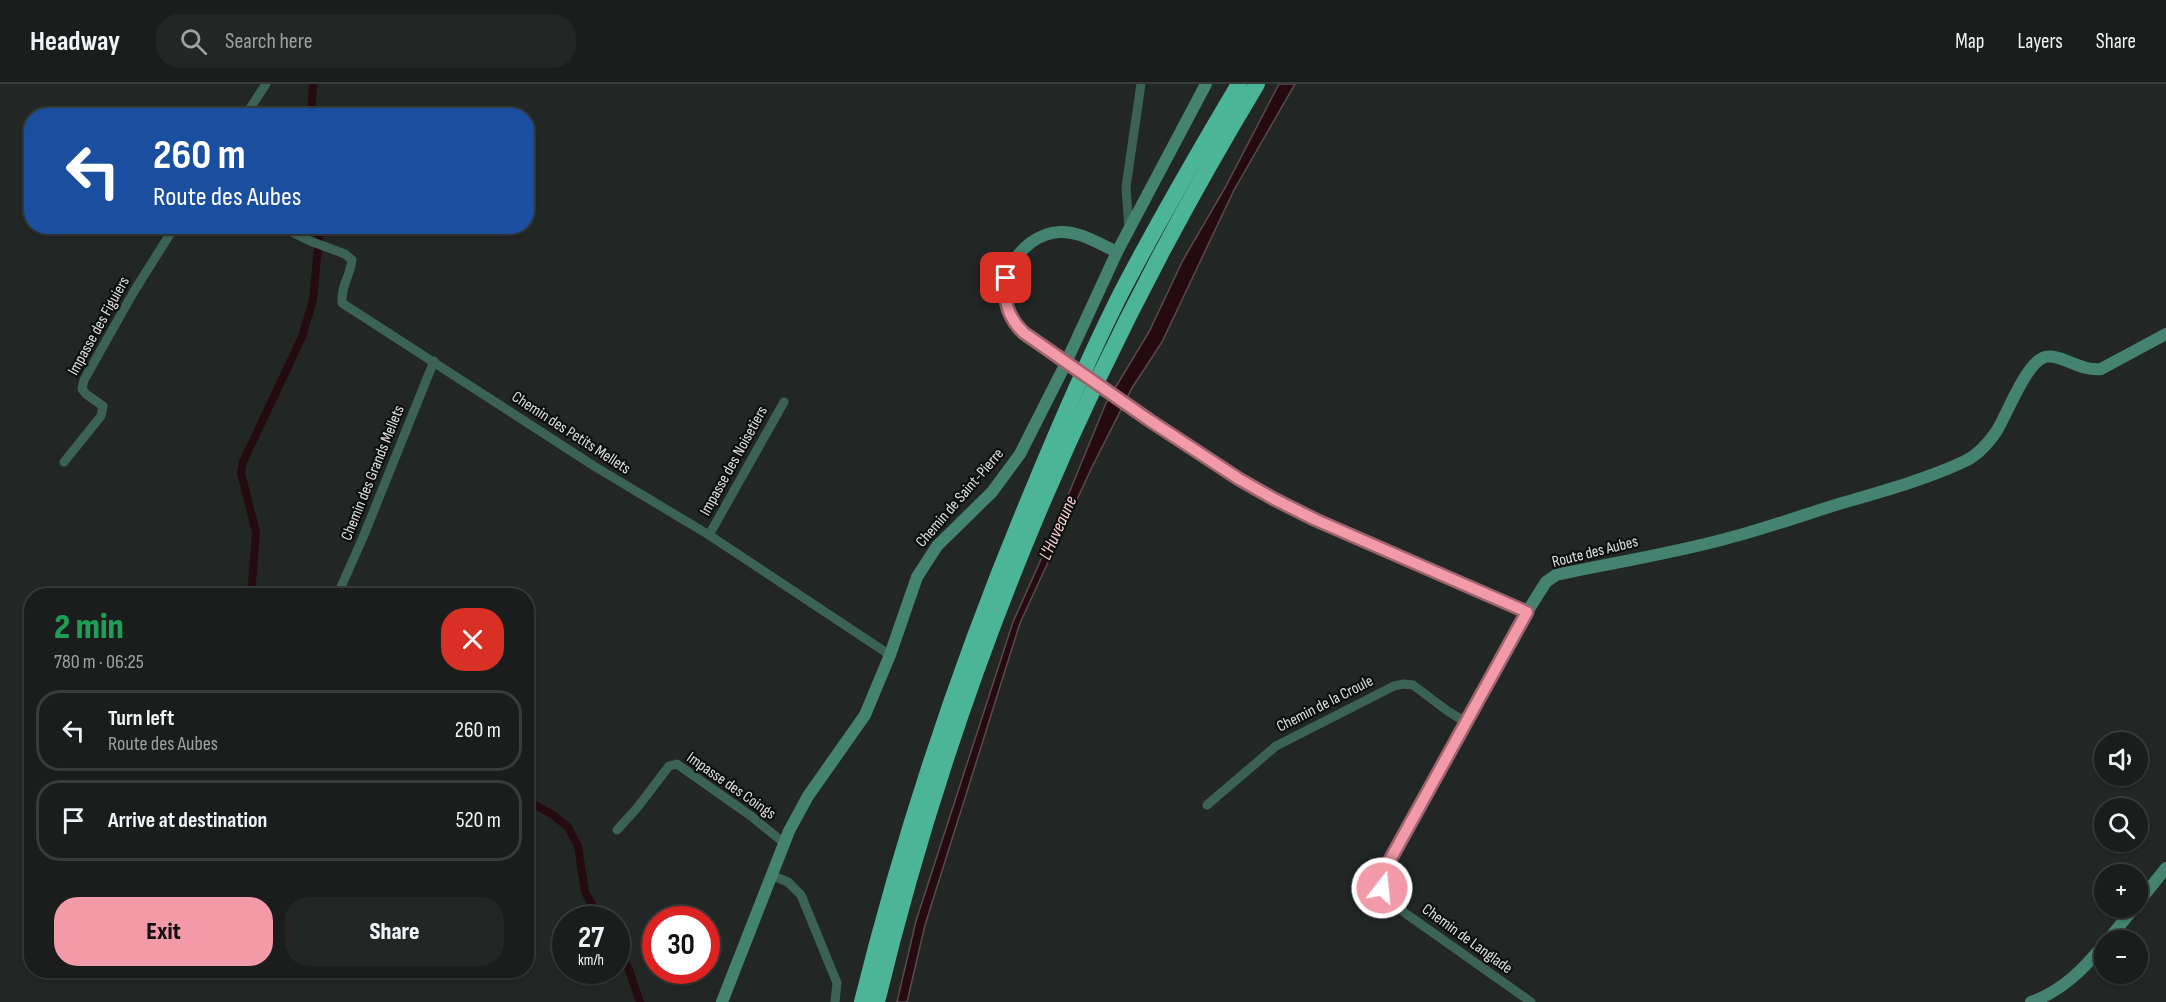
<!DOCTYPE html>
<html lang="en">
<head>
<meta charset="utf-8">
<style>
	body { margin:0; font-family:"Sofia Sans Condensed",sans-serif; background:#232625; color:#f1f3f6; height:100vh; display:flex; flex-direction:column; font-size:22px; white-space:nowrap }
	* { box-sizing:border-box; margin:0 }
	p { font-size:20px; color:#9fa2a3 }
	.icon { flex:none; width:33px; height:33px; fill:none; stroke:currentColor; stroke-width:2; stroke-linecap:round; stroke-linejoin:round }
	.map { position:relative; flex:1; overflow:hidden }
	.panel { position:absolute; left:24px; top:504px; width:510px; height:390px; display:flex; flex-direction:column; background:#1a1d1c; border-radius:24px; box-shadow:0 2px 4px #0004,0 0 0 2px #383b3b }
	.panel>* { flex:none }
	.guide { position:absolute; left:24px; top:24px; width:510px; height:126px; border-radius:24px; box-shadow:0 2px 4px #0004,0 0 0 2px #383b3b; background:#1a4fa0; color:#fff; overflow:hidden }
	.buttons { position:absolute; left:2094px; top:648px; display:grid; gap:12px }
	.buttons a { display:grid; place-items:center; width:54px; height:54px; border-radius:50%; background:#1a1d1c; box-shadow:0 2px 4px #0004,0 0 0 2px #383b3b; font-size:30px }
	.speed { position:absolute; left:552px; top:822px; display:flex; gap:12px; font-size:30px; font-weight:700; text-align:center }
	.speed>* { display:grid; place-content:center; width:78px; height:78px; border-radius:50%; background:#1a1d1c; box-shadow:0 2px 4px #0004,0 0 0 2px #383b3b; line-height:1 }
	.speed small { font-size:15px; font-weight:400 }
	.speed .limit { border:9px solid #d22; background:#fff; color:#111 }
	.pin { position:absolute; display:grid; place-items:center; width:51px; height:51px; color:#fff; margin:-26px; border-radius:12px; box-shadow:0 3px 9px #0006 }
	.me { position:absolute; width:66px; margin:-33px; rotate:16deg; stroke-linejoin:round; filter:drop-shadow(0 0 4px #0008) }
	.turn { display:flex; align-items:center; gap:21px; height:126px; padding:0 30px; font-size:27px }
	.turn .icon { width:78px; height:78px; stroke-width:2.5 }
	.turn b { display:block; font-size:42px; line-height:51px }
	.round { display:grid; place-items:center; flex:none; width:63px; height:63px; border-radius:24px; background:#232625 }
	.summary { display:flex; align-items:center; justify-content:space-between; height:102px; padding:0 30px }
	h1 { font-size:36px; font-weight:800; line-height:45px; color:#1e9e55 }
	.primary-button { display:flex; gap:12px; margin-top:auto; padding:12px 30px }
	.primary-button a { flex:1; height:69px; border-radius:24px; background:#f39aa8; color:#111; font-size:24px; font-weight:800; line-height:69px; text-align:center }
	.primary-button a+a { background:#232625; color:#f1f3f6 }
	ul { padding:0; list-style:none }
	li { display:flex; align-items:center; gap:18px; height:81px; margin:0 12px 9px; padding:0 18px; border:3px solid #383b3b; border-radius:24px }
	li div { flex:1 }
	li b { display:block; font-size:22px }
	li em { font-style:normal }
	header { display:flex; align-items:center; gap:36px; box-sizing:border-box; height:84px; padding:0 30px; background:#1a1d1c; border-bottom:2px solid #383b3b }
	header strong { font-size:28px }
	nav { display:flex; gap:33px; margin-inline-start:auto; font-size:21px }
	.search { width:420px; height:54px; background:#232625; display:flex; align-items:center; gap:15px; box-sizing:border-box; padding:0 21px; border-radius:24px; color:#9fa2a3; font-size:22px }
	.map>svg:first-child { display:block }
</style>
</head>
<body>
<header>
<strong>Headway</strong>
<div class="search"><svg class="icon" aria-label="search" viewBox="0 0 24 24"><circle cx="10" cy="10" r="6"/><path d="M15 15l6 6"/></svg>Search here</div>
<nav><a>Map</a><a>Layers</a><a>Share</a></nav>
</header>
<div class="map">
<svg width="2166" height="918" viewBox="0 0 2166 918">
	<rect width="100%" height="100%" fill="#222725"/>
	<!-- water -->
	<polygon fill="#250a10" stroke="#5c4a4e" stroke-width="1.5" points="1279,0 1295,0 1234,106 1162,258 1132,304 1092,383 1020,539 925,841 907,918 897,918 916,837 1013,538 1051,453 1106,319 1149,248 1183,176 1225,104"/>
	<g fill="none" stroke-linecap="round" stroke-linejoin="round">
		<!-- canal -->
		<g stroke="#250a10" stroke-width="8">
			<polyline points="311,32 313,0"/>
			<polyline points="319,155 319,142"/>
			<polyline points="251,512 256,448 241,389 243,378 302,253 313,216 318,163"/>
			<polyline points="526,716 553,731 568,743 578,762 585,808 601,836"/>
			<polyline points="616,859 629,886 640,918"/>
		</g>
		<!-- street -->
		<g stroke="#3c6255" stroke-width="9">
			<polyline points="245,32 266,0"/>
			<path d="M 280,142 L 310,157 L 345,170 L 352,176 C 350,193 341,201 342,219 L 594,382 L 709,451 L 890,571"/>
			<polyline points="1129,145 1126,103 1141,0"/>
			<polyline points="64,378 101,332 103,322 86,310 82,305 84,296 133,209 175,142"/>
			<polyline points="709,451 784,318"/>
			<polyline points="337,512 364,451 434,277"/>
			<path d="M 1527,528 L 1385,785 C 1377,809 1387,815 1405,829 L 1531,918"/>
			<polyline points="1207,721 1276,662 1394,602 1403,600 1413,601 1449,628 1466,638"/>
			<polyline points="617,746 637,724 669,682 677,680 751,732 784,759"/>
			<polyline points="771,791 788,798 801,811 837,899 835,918"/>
		</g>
		<!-- secondary -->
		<g stroke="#448370" stroke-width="12">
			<path d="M 1049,267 C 1038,259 1025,252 1016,241 C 987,207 1017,150 1060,148 C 1080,147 1099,160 1117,168"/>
			<path d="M 1149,336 L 1239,395 L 1274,415 L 1316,436 L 1527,528 L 1546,498 L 1556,491 C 1612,479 1669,470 1725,455 C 1764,445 1803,431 1842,419 C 1880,408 1927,395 1963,378 C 1977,372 1987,361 1996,348 C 2007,331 2026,278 2045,273 C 2060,269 2081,288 2101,285 L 2166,250"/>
			<polyline points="2138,819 2166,784"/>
			<polyline points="2108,856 2134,824"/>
			<polyline points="722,918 789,747 808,712 865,631 890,571 917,493 937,462 992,408 1020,370 1063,285 1117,168 1206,0"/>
			<path d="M 2031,918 C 2062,907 2084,885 2104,860"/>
		</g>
		<!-- highway -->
		<g stroke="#4db597" stroke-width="16">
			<path d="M 862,918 C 905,744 962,575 1031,410 C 1059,342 1088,275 1121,209 C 1158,138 1198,69 1239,0"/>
			<path d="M 877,918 C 955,594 1085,285 1257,0"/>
		</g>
		<!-- secondary-bridge -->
		<polyline stroke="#448370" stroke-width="12" points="1049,267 1149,336"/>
	</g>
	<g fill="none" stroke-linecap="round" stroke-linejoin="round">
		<defs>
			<path id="route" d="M 1006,194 C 1003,215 1007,233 1024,249 L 1149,336 L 1239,395 L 1274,415 L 1316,436 L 1527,528 L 1385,785 L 1382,795 L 1382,804"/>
		</defs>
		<!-- route casing -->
		<use href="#route" stroke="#9e646d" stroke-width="15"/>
		<!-- route -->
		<use href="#route" stroke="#f39aa8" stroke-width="10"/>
	</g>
	<g text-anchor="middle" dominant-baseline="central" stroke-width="4.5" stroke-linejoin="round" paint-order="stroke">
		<!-- street labels -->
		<g font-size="16" fill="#dde1df" stroke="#0d0f0e">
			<text transform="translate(99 242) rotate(-61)">Impasse des Figuiers</text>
			<text transform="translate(571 349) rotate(33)">Chemin des Petits Mellets</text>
			<text transform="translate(734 377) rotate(-61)">Impasse des Noisetiers</text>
			<text transform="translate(373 389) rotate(-68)">Chemin des Grands Mellets</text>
			<text transform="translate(960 414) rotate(-49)">Chemin de Saint-Pierre</text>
			<text transform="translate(1595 468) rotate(-14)">Route des Aubes</text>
			<text transform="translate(1325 620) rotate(-27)">Chemin de la Croule</text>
			<text transform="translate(731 702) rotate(35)">Impasse des Coings</text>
			<text transform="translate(1467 855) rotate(36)">Chemin de Langlade</text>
		</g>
		<!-- water labels -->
		<g font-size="18" font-style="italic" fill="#f8cfd4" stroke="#0d0f0e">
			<text transform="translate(1058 444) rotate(-66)">L'Huveaune</text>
		</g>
	</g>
</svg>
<div class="buttons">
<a><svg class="icon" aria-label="sound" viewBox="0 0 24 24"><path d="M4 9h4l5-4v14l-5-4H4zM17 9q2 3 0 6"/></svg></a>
<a><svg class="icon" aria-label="search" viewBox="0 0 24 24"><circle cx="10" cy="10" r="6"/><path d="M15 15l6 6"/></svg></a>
<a>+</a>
<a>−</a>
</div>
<div class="speed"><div>27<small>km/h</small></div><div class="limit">30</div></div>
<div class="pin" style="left:1006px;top:194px;background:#d93025"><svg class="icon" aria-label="arrive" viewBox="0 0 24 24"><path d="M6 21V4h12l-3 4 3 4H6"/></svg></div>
<svg class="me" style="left:1382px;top:804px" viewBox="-20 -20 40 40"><circle r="17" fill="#f39aa8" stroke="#fff" stroke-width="3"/><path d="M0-11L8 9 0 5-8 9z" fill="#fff"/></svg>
<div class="guide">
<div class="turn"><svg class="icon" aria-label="left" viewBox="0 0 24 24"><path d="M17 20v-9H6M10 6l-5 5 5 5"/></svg><div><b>260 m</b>Route des Aubes</div></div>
</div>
<section class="panel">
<div class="summary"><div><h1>2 min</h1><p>780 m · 06:25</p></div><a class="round" style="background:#d93025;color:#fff"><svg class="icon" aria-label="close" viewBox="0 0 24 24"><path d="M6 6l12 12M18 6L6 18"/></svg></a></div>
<ul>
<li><svg class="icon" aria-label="left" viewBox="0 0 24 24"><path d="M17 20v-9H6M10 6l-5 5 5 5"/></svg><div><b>Turn left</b><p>Route des Aubes</p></div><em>260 m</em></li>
<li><svg class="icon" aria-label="arrive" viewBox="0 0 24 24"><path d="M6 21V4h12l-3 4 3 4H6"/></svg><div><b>Arrive at destination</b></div><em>520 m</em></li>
</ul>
<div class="primary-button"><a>Exit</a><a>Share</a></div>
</section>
</div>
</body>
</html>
